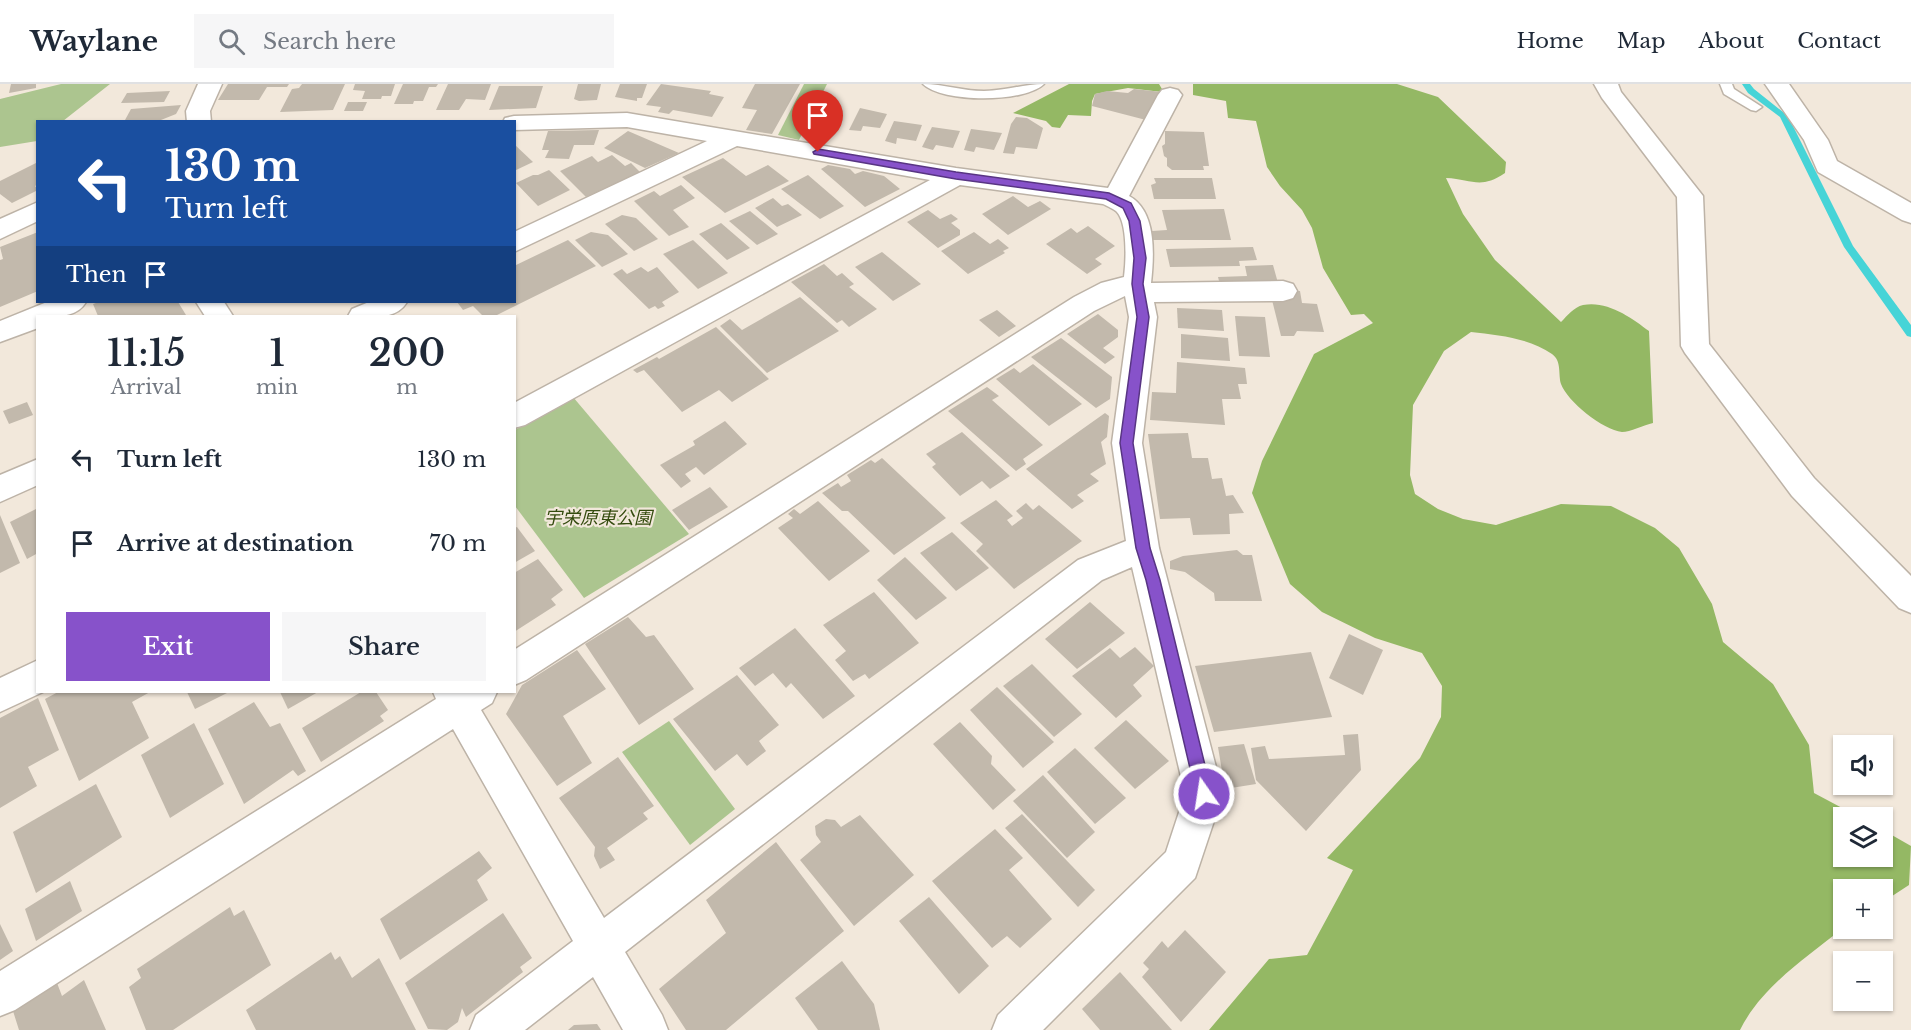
<!DOCTYPE html>
<html lang="en">
<head>
<meta charset="utf-8">
<style>
	body { margin:0; font-family:"Libre Baskerville","Noto Sans JP",serif; background:#f6f6f7; color:#1f2937; height:100vh; display:flex; flex-direction:column; font-size:22px; white-space:nowrap }
	* { box-sizing:border-box; margin:0 }
	p { font-size:20px; color:#747a83 }
	.icon { flex:none; width:33px; height:33px; fill:none; stroke:currentColor; stroke-width:2; stroke-linecap:round; stroke-linejoin:round }
	.map { position:relative; flex:1; overflow:hidden }
	.side { position:absolute; left:36px; top:231px; width:480px; height:378px; display:flex; flex-direction:column; background:#fff; border-radius:0px; box-shadow:0 2px 4px #0004 }
	.side>* { flex:none }
	.guide { position:absolute; left:36px; top:36px; width:480px; height:183px; border-radius:0px; box-shadow:0 2px 4px #0004; background:#1a4fa0; color:#fff; overflow:hidden }
	.fabs { position:absolute; left:1833px; top:651px; display:grid; gap:12px }
	.fabs a { display:grid; place-items:center; width:60px; height:60px; border-radius:0px; background:#fff; box-shadow:0 2px 4px #0004; font-size:30px }
	.pin { position:absolute; display:grid; place-items:center; width:51px; height:51px; color:#fff; margin:-62px -26px; border-radius:50% 50% 50% 0; rotate:-45deg; box-shadow:0 0 6px #0007 }
	.pin .icon { rotate:45deg }
	.me { position:absolute; width:66px; margin:-33px; rotate:347deg; stroke-linejoin:round; filter:drop-shadow(0 0 4px #0008) }
	.turn { display:flex; align-items:center; gap:21px; height:126px; padding:0 30px; font-size:27px }
	.turn .icon { width:78px; height:78px; stroke-width:2.5 }
	.turn b { display:block; font-size:42px; line-height:51px }
	.then { display:flex; align-items:center; height:57px; padding:0 30px; background:#0003; gap:12px; font-size:22px }
	.eta { display:flex; justify-content:space-evenly; align-items:center; height:102px; text-align:center }
	.eta b { font-size:36px; font-weight:600; line-height:42px }
	.button { display:flex; gap:12px; margin-top:auto; padding:12px 30px }
	.button a { flex:1; height:69px; border-radius:0px; background:#8752ca; color:#fff; font-size:24px; font-weight:600; line-height:69px; text-align:center }
	.button a+a { background:#f6f6f7; color:#1f2937 }
	ul { padding:0; list-style:none }
	li { display:flex; align-items:center; gap:18px; height:84px; padding:0 30px }
	li div { flex:1 }
	li b { display:block; font-size:22px }
	li em { font-style:normal }
	header { display:flex; align-items:center; gap:36px; box-sizing:border-box; height:84px; padding:0 30px; background:#fff; border-bottom:2px solid #e0e1e3 }
	header strong { font-size:28px }
	nav { display:flex; gap:33px; margin-inline-start:auto; font-size:21px }
	.search { width:420px; height:54px; background:#f6f6f7; display:flex; align-items:center; gap:15px; box-sizing:border-box; padding:0 21px; border-radius:0px; color:#747a83; font-size:22px }
	.map>svg:first-child { display:block }
</style>
</head>
<body>
<header>
<strong>Waylane</strong>
<div class="search"><svg class="icon" aria-label="search" viewBox="0 0 24 24"><circle cx="10" cy="10" r="6"/><path d="M15 15l6 6"/></svg>Search here</div>
<nav><a>Home</a><a>Map</a><a>About</a><a>Contact</a></nav>
</header>
<div class="map">
<svg width="1911" height="946" viewBox="0 0 1911 946">
	<rect width="100%" height="100%" fill="#f2e8db"/>
	<!-- green -->
	<g fill="#acc58f">
		<polygon points="61,0 110,0 63,37 38,38 37,57 0,63 0,15"/>
		<polygon points="804,0 827,0 799,56 778,51"/>
		<polygon points="573,313 689,450 584,514 515,422 515,346"/>
		<polygon points="669,637 735,725 690,761 622,668"/>
	</g>
	<!-- forest -->
	<g fill="#94b864">
		<polygon points="1069,0 1159,0 1162,5 1162,8 1128,4 1095,10 1092,17 1091,32 1068,31 1060,44 1052,43 1046,37 1013,29"/>
		<path d="M 1193,0 L 1397,0 L 1438,13 L 1506,78 L 1505,89 C 1480,106 1472,95 1446,94 L 1463,130 L 1495,176 L 1561,238 C 1567,232 1574,223 1583,221 C 1607,216 1632,234 1649,247 L 1653,339 C 1644,341 1630,348 1622,348 C 1603,346 1567,317 1561,300 C 1558,290 1562,277 1552,270 C 1529,254 1498,251 1471,248 L 1444,267 L 1413,321 L 1410,391 L 1415,410 L 1438,425 L 1463,435 L 1496,441 L 1561,420 L 1611,422 L 1655,444 L 1679,464 L 1712,520 L 1723,558 L 1773,600 L 1809,661 L 1814,709 L 1859,733 L 1844,734 L 1844,772 L 1882,772 L 1883,746 L 1911,762 L 1909,801 L 1883,818 L 1882,806 L 1844,806 L 1843,844 C 1806,874 1762,902 1740,946 L 1209,946 L 1269,875 L 1307,871 L 1353,786 L 1327,774 L 1420,674 L 1441,633 L 1442,602 L 1422,569 L 1375,554 L 1322,528 L 1290,500 L 1252,409 L 1262,377 L 1314,270 L 1373,239 L 1364,230 L 1351,231 L 1323,184 L 1312,144 L 1302,126 L 1280,102 L 1267,83 L 1256,37 L 1228,34 L 1226,17 L 1193,11 Z"/>
	</g>
	<g fill="none" stroke-linecap="round" stroke-linejoin="round">
		<!-- stream -->
		<polygon fill="#46d4d7" fill-rule="evenodd" points="1742,0 1750,0 1754,5 1788,32 1853,162 1911,241 1911,253 1907,252 1844,163 1780,33 1748,9"/>
	</g>
	<!-- building -->
	<g fill="#c2b9ac">
		<polygon points="11,0 36,0 36,4 9,9"/>
		<polygon points="228,0 289,0 287,3 267,3 259,16 218,16"/>
		<polygon points="302,0 345,0 333,26 280,28 292,5 299,4"/>
		<polygon points="355,0 395,0 391,12 382,12 381,15 362,15 365,7 353,6"/>
		<polygon points="403,0 438,0 436,3 429,3 423,17 414,17 413,20 394,20"/>
		<polygon points="448,0 491,0 485,16 466,15 459,26 436,26"/>
		<polygon points="578,0 601,0 597,16 579,17 574,15"/>
		<polygon points="620,0 647,0 642,14 637,14 637,17 615,13"/>
		<polygon points="661,0 711,7 709,10 724,13 712,33 673,26 669,30 658,28 661,23 646,21"/>
		<polygon points="755,0 800,0 772,50 746,46 757,26 742,24"/>
		<polygon points="499,2 543,2 536,24 489,26"/>
		<polygon points="1134,5 1162,8 1146,36 1092,22 1095,10 1107,7 1128,9"/>
		<polygon points="170,7 164,18 121,19 127,9"/>
		<polygon points="348,18 367,18 363,27 344,27"/>
		<polygon points="181,21 176,30 161,36 125,36 131,25"/>
		<polygon points="860,24 887,30 880,44 863,42 861,47 849,46"/>
		<polygon points="1016,33 1027,34 1043,44 1037,65 1016,63 1014,70 1003,69 1011,40"/>
		<polygon points="894,37 922,41 916,57 897,54 896,60 885,57"/>
		<polygon points="932,43 960,47 953,64 936,61 933,66 922,63"/>
		<polygon points="971,45 1002,49 994,66 976,63 974,68 964,66"/>
		<polygon points="599,46 594,61 574,61 569,75 545,74 549,66 542,66 548,47"/>
		<polygon points="628,47 679,69 645,84 604,64"/>
		<polygon points="1165,47 1204,48 1209,82 1203,82 1204,86 1172,86 1167,82 1167,74 1164,72 1162,62 1165,60"/>
		<polygon points="514,60 533,78 514,87"/>
		<polygon points="612,71 625,82 631,79 640,88 586,113 560,87 592,72 598,78"/>
		<polygon points="723,74 746,92 768,81 789,97 725,129 682,93"/>
		<polygon points="38,78 38,100 35,102 38,106 12,119 0,110 0,97"/>
		<polygon points="828,81 850,85 855,90 863,87 884,92 900,105 865,123 821,85"/>
		<polygon points="549,86 570,106 538,122 516,99 533,91 538,91"/>
		<polygon points="808,91 844,122 820,135 781,105"/>
		<polygon points="1154,94 1212,94 1216,115 1154,115 1151,101 1156,99"/>
		<polygon points="681,101 695,114 673,126 689,143 669,152 634,117 654,107 660,112"/>
		<polygon points="1013,112 1028,123 1040,117 1051,125 1008,151 982,130"/>
		<polygon points="773,114 782,122 788,120 802,131 777,143 755,124"/>
		<polygon points="1224,125 1231,156 1153,156 1152,147 1167,146 1162,126"/>
		<polygon points="928,126 940,135 951,130 958,135 951,139 960,146 960,151 938,164 907,138"/>
		<polygon points="750,127 778,150 757,161 729,137"/>
		<polygon points="622,131 636,134 658,155 634,167 605,140"/>
		<polygon points="721,139 750,164 727,176 699,150"/>
		<polygon points="1088,142 1115,162 1095,175 1102,180 1087,190 1046,160 1071,144 1077,149"/>
		<polygon points="38,148 38,207 0,223 0,176 3,175 0,163"/>
		<polygon points="591,148 608,151 628,170 602,183 575,156"/>
		<polygon points="974,148 990,160 998,155 1009,164 1003,167 1005,169 968,190 941,167"/>
		<polygon points="568,156 596,182 495,232 483,232 473,222 463,226 457,218 514,218 514,182"/>
		<polygon points="693,156 728,189 698,205 663,170"/>
		<polygon points="1253,163 1257,176 1239,177 1240,182 1170,183 1166,165"/>
		<polygon points="882,168 921,200 893,217 855,183"/>
		<polygon points="824,180 837,192 842,189 854,200 849,203 877,225 849,243 842,236 837,239 791,198"/>
		<polygon points="1273,181 1278,199 1220,201 1218,193 1247,192 1245,182"/>
		<polygon points="641,183 648,188 657,183 679,208 662,218 665,222 658,225 655,222 649,225 613,190 622,185 627,190"/>
		<polygon points="1291,207 1300,207 1302,219 1317,220 1324,248 1297,247 1294,252 1281,252 1272,216 1291,216"/>
		<polygon points="800,213 839,247 767,289 720,242 730,235 742,246"/>
		<polygon points="99,218 178,218 186,231 98,232 93,220"/>
		<polygon points="1177,224 1222,226 1224,247 1178,244"/>
		<polygon points="997,226 1016,242 999,253 979,236"/>
		<polygon points="1098,230 1118,246 1118,253 1103,264 1115,273 1105,280 1067,250"/>
		<polygon points="1235,232 1265,233 1270,273 1239,272"/>
		<polygon points="716,243 769,295 732,318 719,306 682,328 644,286 637,289 633,286 657,273 659,275"/>
		<polygon points="1181,250 1228,254 1230,277 1181,274"/>
		<polygon points="1061,254 1112,293 1110,315 1096,324 1031,273"/>
		<polygon points="1177,278 1245,284 1247,300 1238,300 1241,315 1222,315 1225,341 1150,336 1152,308 1176,309"/>
		<polygon points="1033,280 1082,320 1049,342 996,295 1014,284 1020,289"/>
		<polygon points="987,303 999,312 992,316 1043,361 1023,375 1026,380 1016,387 948,327"/>
		<polygon points="27,318 33,331 9,340 3,327"/>
		<polygon points="1105,329 1109,332 1107,353 1101,358 1106,380 1090,390 1099,397 1077,411 1084,417 1072,425 1026,385"/>
		<polygon points="725,337 747,360 704,391 696,383 685,390 691,397 681,404 660,381 695,361 693,357"/>
		<polygon points="962,348 1010,392 990,405 982,397 960,412 932,383 936,380 926,370"/>
		<polygon points="1188,349 1192,374 1208,374 1212,395 1222,394 1226,412 1233,411 1244,429 1229,430 1230,450 1193,451 1190,434 1160,435 1148,350"/>
		<polygon points="882,374 946,434 894,471 848,427 842,427 822,409 838,399 841,403 851,397 847,391 871,376 875,379"/>
		<polygon points="710,403 728,423 689,446 672,426"/>
		<polygon points="996,416 1013,432 1007,436 1012,442 1023,434 1016,427 1026,419 1033,426 1039,421 1082,457 1014,505 976,467 983,460 960,439"/>
		<polygon points="818,417 870,467 829,497 778,444 793,434 788,430 794,425 800,430"/>
		<polygon points="38,424 38,469 27,475 10,438"/>
		<polygon points="0,431 20,479 0,489"/>
		<polygon points="517,443 535,467 514,479 514,444"/>
		<polygon points="952,448 989,484 956,507 920,469"/>
		<polygon points="1237,466 1243,471 1252,471 1262,517 1215,517 1214,509 1185,488 1170,485 1170,477 1183,472"/>
		<polygon points="905,473 947,514 916,536 877,496"/>
		<polygon points="538,475 563,506 551,515 556,521 514,548 514,489"/>
		<polygon points="874,508 919,559 869,595 865,590 853,597 835,576 846,567 823,541"/>
		<polygon points="1090,518 1125,549 1077,585 1045,555"/>
		<polygon points="628,533 646,553 654,551 694,605 639,641 585,560"/>
		<polygon points="795,544 855,612 823,635 791,599 786,604 773,589 755,602 739,584"/>
		<polygon points="1349,550 1383,566 1363,611 1329,594"/>
		<polygon points="1135,563 1154,582 1133,601 1142,612 1116,634 1072,592 1110,564 1120,574"/>
		<polygon points="577,566 606,605 563,632 592,679 557,702 506,630 522,601"/>
		<polygon points="1311,568 1332,633 1214,648 1195,582"/>
		<polygon points="1032,580 1082,630 1054,653 1003,602"/>
		<polygon points="737,591 779,641 759,657 766,667 747,682 737,670 715,687 673,635"/>
		<polygon points="997,603 1054,658 1023,684 970,626"/>
		<polygon points="58,608 150,608 132,618 149,654 79,697 45,615"/>
		<polygon points="187,608 229,608 195,625"/>
		<polygon points="280,608 318,608 288,625"/>
		<polygon points="361,608 376,608 388,626 380,632 384,637 321,678 302,644"/>
		<polygon points="38,614 59,666 28,683 37,702 0,724 0,634"/>
		<polygon points="254,618 270,643 280,639 306,687 298,692 293,686 244,720 208,645"/>
		<polygon points="1126,636 1169,677 1135,705 1094,664"/>
		<polygon points="960,638 992,672 991,680 1016,706 993,726 933,660"/>
		<polygon points="194,639 224,700 170,734 141,671"/>
		<polygon points="1358,650 1361,686 1306,747 1256,696 1251,664 1265,662 1269,675 1345,671 1343,651"/>
		<polygon points="1244,660 1256,700 1225,705 1218,663"/>
		<polygon points="1075,664 1126,714 1095,740 1047,688"/>
		<polygon points="618,673 654,722 643,729 648,735 607,764 615,776 600,785 594,772 595,763 559,714"/>
		<polygon points="1043,691 1095,748 1067,774 1013,717"/>
		<polygon points="96,700 122,753 36,809 13,748"/>
		<polygon points="1022,730 1095,806 1078,823 1005,744"/>
		<polygon points="860,731 914,791 854,842 800,776 821,758 816,751 815,742 826,735 835,736 841,743"/>
		<polygon points="995,745 1023,774 1009,786 1052,835 1020,864 1007,852 992,864 932,797"/>
		<polygon points="776,758 844,847 726,946 686,946 659,905 726,849 706,816"/>
		<polygon points="479,767 492,784 477,796 488,816 400,876 380,835"/>
		<polygon points="70,797 82,827 36,857 25,825"/>
		<polygon points="929,813 989,882 959,910 899,837"/>
		<polygon points="230,823 234,832 244,826 271,881 173,946 146,946 129,903 141,894 137,885"/>
		<polygon points="503,829 532,874 520,883 523,888 466,933 462,924 458,938 447,946 428,945 405,899"/>
		<polygon points="0,840 13,867 0,876"/>
		<polygon points="1185,846 1226,888 1181,938 1142,893 1149,885 1143,879 1162,857 1168,864"/>
		<polygon points="331,868 335,876 340,872 352,894 379,874 416,946 256,946 246,926"/>
		<polygon points="842,877 874,920 880,946 818,946 795,914"/>
		<polygon points="1120,888 1172,946 1100,946 1082,925"/>
		<polygon points="84,896 106,946 19,946 13,927 57,899 62,912"/>
		<polygon points="597,940 601,946 568,946 574,941"/>
	</g>
	<g fill="none" stroke-linecap="round" stroke-linejoin="round">
		<defs>
			<g id="service">
				<path d="M 923,0 C 943,0 963,7 984,7 C 1004,7 1024,0 1044,0 C 1025,19 942,19 923,0 Z"/>
				<polygon points="1720,0 1732,0 1734,5 1762,23 1756,27 1751,26 1724,10"/>
			</g>
			<g id="minor">
				<polygon points="198,0 222,0 210,27 211,38 187,38 186,27"/>
				<polygon points="1594,0 1618,0 1621,8 1703,112 1709,260 1814,394 1911,492 1911,529 1899,524 1792,412 1685,269 1681,262 1677,113 1602,14"/>
				<polygon points="1765,0 1789,0 1828,56 1837,77 1911,119 1911,139 1902,136 1818,88 1804,56"/>
				<path d="M 1170,4 L 1178,6 L 1182,11 L 1129,112 C 1157,127 1154,172 1151,199 L 1283,197 L 1293,200 L 1297,207 L 1293,214 L 1283,217 L 1154,218 L 1157,233 L 1142,359 L 1159,464 L 1223,710 L 1195,794 L 1043,946 L 992,946 L 998,931 L 1166,768 L 1185,710 L 1132,483 L 1102,496 L 625,868 L 662,931 L 668,946 L 623,946 L 593,893 L 525,946 L 470,946 L 476,931 L 573,857 L 453,645 L 15,926 L 0,932 L 0,887 L 436,615 L 433,608 L 497,608 L 492,619 L 481,626 L 604,834 L 1078,476 L 1126,457 L 1112,359 L 1129,233 L 1125,212 L 1094,227 L 526,596 L 514,601 L 514,566 L 1074,213 L 1101,199 L 1124,193 C 1126,178 1128,138 1116,127 C 1112,124 1107,122 1103,120 L 960,101 L 525,341 L 514,344 L 514,319 L 930,96 L 737,62 L 514,168 L 514,148 L 707,57 L 627,43 L 514,46 L 514,38 L 503,38 L 505,34 L 514,32 L 627,29 L 956,84 L 1108,104 L 1158,11 L 1162,6 Z"/>
				<polygon points="38,118 38,137 0,155 0,135"/>
				<path d="M 47,218 L 86,218 C 76,235 55,232 38,232 L 38,244 L 0,258 L 0,237 Z"/>
				<polygon points="196,218 224,218 233,232 205,232"/>
				<path d="M 369,218 L 407,218 C 395,238 368,232 348,232 L 352,225 Z"/>
				<polygon points="38,375 38,401 0,418 0,391"/>
				<polygon points="38,576 38,608 43,608 0,628 0,594"/>
			</g>
		</defs>
		<!-- service casing -->
		<use href="#service" stroke="#bdb3a7" stroke-width="3"/>
		<!-- minor casing -->
		<use href="#minor" stroke="#bdb3a7" stroke-width="3"/>
		<!-- service -->
		<use href="#service" fill="#fff" fill-rule="evenodd"/>
		<!-- minor -->
		<use href="#minor" fill="#fff" fill-rule="evenodd"/>
	</g>
	<!-- route -->
	<polygon fill="#8752ca" stroke="#583583" stroke-width="1.5" points="818,65 956,88 1109,109 1131,119 1140,137 1146,174 1143,200 1149,233 1133,359 1150,464 1160,496 1212,710 1210,716 1204,718 1199,716 1196,710 1146,496 1136,464 1120,359 1137,233 1132,200 1134,174 1129,137 1123,124 1106,115 956,95 814,70 813,68"/>
	<g text-anchor="middle" dominant-baseline="central" stroke-width="4.5" stroke-linejoin="round" paint-order="stroke">
		<!-- park labels -->
		<g font-size="18" font-style="italic" fill="#344b0e" stroke="#f2e8db">
			<text x="598" y="434">宇栄原東公園</text>
		</g>
	</g>
</svg>
<div class="fabs">
<a><svg class="icon" aria-label="sound" viewBox="0 0 24 24"><path d="M4 9h4l5-4v14l-5-4H4zM17 9q2 3 0 6"/></svg></a>
<a><svg class="icon" aria-label="layers" viewBox="0 0 24 24"><path d="M12 4l9 5-9 5-9-5zM3 14l9 5 9-5"/></svg></a>
<a>+</a>
<a>−</a>
</div>
<div class="pin" style="left:818px;top:68px;background:#d93025"><svg class="icon" aria-label="arrive" viewBox="0 0 24 24"><path d="M6 21V4h12l-3 4 3 4H6"/></svg></div>
<svg class="me" style="left:1204px;top:710px" viewBox="-20 -20 40 40"><circle r="17" fill="#8752ca" stroke="#fff" stroke-width="3"/><path d="M0-11L8 9 0 5-8 9z" fill="#fff"/></svg>
<div class="guide">
<div class="turn"><svg class="icon" aria-label="left" viewBox="0 0 24 24"><path d="M17 20v-9H6M10 6l-5 5 5 5"/></svg><div><b>130 m</b>Turn left</div></div>
<div class="then">Then<svg class="icon" aria-label="arrive" viewBox="0 0 24 24"><path d="M6 21V4h12l-3 4 3 4H6"/></svg></div>
</div>
<section class="side">
<div class="eta">
<div><b>11:15</b><p>Arrival</p></div>
<div><b>1</b><p>min</p></div>
<div><b>200</b><p>m</p></div>
</div>
<ul>
<li><svg class="icon" aria-label="left" viewBox="0 0 24 24"><path d="M17 20v-9H6M10 6l-5 5 5 5"/></svg><div><b>Turn left</b></div><em>130 m</em></li>
<li><svg class="icon" aria-label="arrive" viewBox="0 0 24 24"><path d="M6 21V4h12l-3 4 3 4H6"/></svg><div><b>Arrive at destination</b></div><em>70 m</em></li>
</ul>
<div class="button"><a>Exit</a><a>Share</a></div>
</section>
</div>
</body>
</html>
